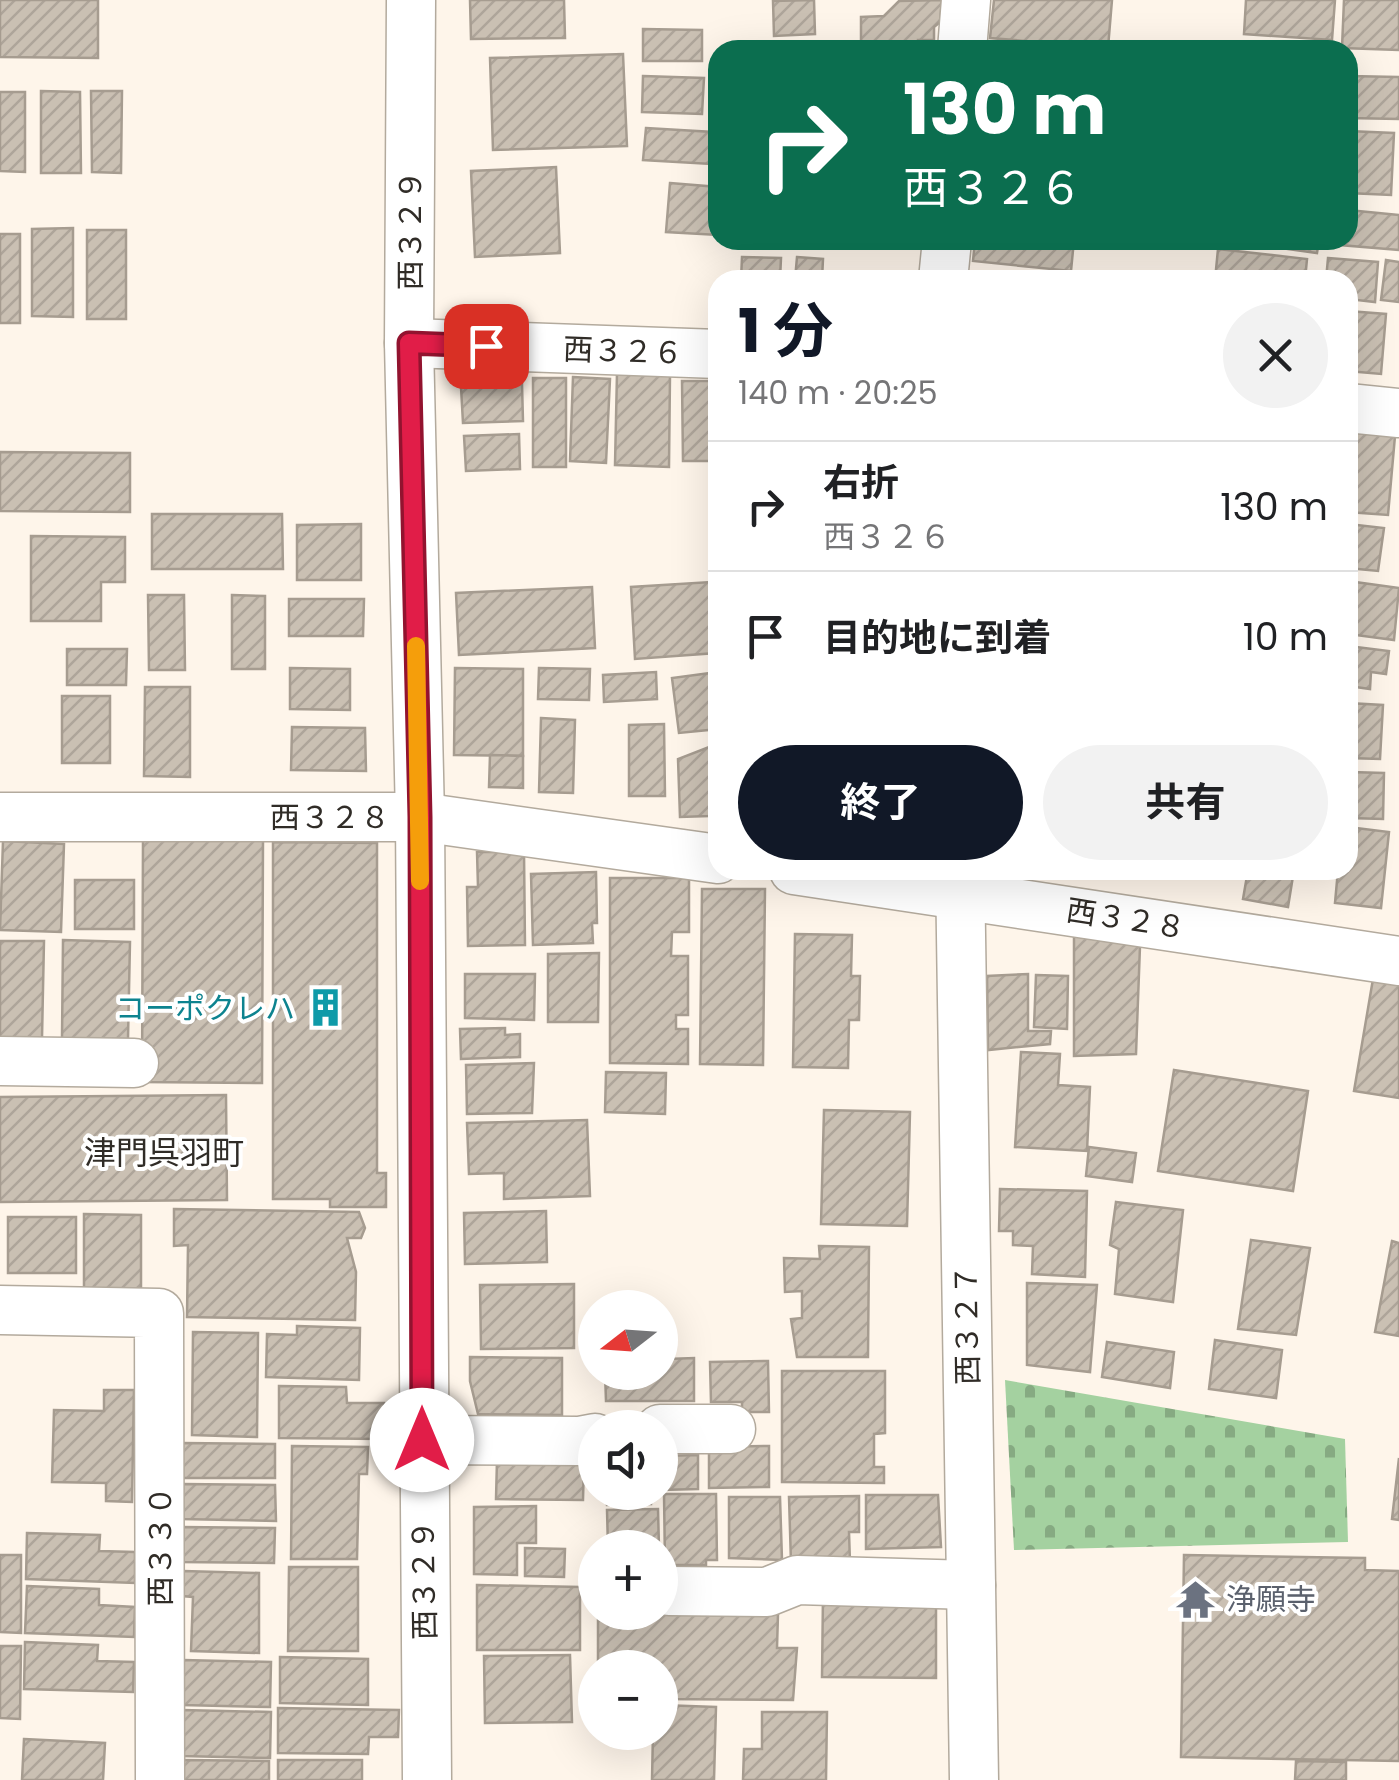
<!DOCTYPE html>
<html lang="ja">
<head>
<meta charset="utf-8">
<style>
	body { margin:0; font-family:Poppins,"Noto Sans JP",sans-serif; background:#f2f2f2; color:#202124; height:100vh; display:flex; flex-direction:column; font-size:38px; white-space:nowrap }
	* { box-sizing:border-box; margin:0 }
	p { font-size:32px; color:#757577 }
	.icon { flex:none; width:55px; height:55px; fill:none; stroke:currentColor; stroke-width:2; stroke-linecap:round; stroke-linejoin:round }
	.map { position:relative; flex:1; overflow:hidden }
	.side { position:absolute; left:708px; top:270px; width:650px; height:610px; display:flex; flex-direction:column; background:#fff; border-radius:30px; box-shadow:0 10px 40px #0002 }
	.side>* { flex:none }
	.banner { position:absolute; left:708px; top:40px; width:650px; height:210px; border-radius:30px; box-shadow:0 10px 40px #0002; background:#0b6e4f; color:#fff; overflow:hidden }
	.needle { width:65px; rotate:253deg }
	.controls { position:absolute; left:578px; top:1290px; display:grid; gap:20px }
	.controls a { display:grid; place-items:center; width:100px; height:100px; border-radius:50%; background:#fff; box-shadow:0 10px 40px #0002; font-size:50px }
	.pin { position:absolute; display:grid; place-items:center; width:85px; height:85px; color:#fff; margin:-42px; border-radius:20px; box-shadow:0 5px 15px #0006 }
	.me { position:absolute; width:110px; margin:-55px; rotate:0deg; stroke-linejoin:round; filter:drop-shadow(0 0 8px #0008) }
	.turn { display:flex; align-items:center; gap:35px; height:210px; padding:0 30px; font-size:45px }
	.turn .icon { width:130px; height:130px; stroke-width:2.5 }
	.turn b { display:block; font-size:70px; line-height:85px }
	.round { display:grid; place-items:center; flex:none; width:105px; height:105px; border-radius:52px; background:#f2f2f2 }
	.summary { display:flex; align-items:center; justify-content:space-between; height:170px; padding:0 30px }
	h1 { font-size:60px; font-weight:700; line-height:75px; color:#111827 }
	.primary-button { display:flex; gap:20px; margin-top:auto; padding:20px 30px }
	.primary-button a { flex:1; height:115px; border-radius:60px; background:#111827; color:#fff; font-size:40px; font-weight:700; line-height:115px; text-align:center }
	.primary-button a+a { background:#f2f2f2; color:#202124 }
	ul { padding:0; list-style:none }
	li { display:flex; align-items:center; gap:30px; height:130px; padding:0 30px; border-top:2px solid #e0e0e0 }
	li div { flex:1 }
	li b { display:block; font-size:38px }
	li em { font-style:normal }
	.map>svg:first-child { display:block }
</style>
</head>
<body>
<div class="map">
<svg width="1399" height="1780" viewBox="0 0 1399 1780">
	<defs>
		<pattern id="cemetery-stones" width="16" height="16" patternUnits="userSpaceOnUse" patternTransform="scale(2.5)"><rect width="16" height="16" fill="#a4d1a0"/><path d="M2 7V4a2 2 0 0 1 4 0v3zM10 15v-3a2 2 0 0 1 4 0v3z" fill="#86aa82"/></pattern>
		<pattern id="building-hatch" width="6" height="6" patternUnits="userSpaceOnUse" patternTransform="scale(2.5)"><rect width="6" height="6" fill="#cac0b3"/><path d="M-1 1l2-2M0 6l6-6M5 7l2-2" fill="none" stroke="#aea59a"/></pattern>
	</defs>
	<rect width="100%" height="100%" fill="#fef5ea"/>
	<!-- cemetery -->
	<polygon fill="url(#cemetery-stones)" points="1005,1380 1345,1439 1348,1542 1014,1550"/>
	<!-- building -->
	<g fill="url(#building-hatch)" stroke="#a69c90" stroke-width="2.5">
		<polygon points="0,0 98,0 98,58 0,57"/>
		<polygon points="470,0 564,0 565,38 471,39"/>
		<polygon points="814,0 815,34 774,36 773,1"/>
		<polygon points="942,0 940,22 934,27 934,40 918,40 918,50 832,50 861,48 861,17 884,16 899,1"/>
		<polygon points="994,0 1112,0 1108,48 990,38"/>
		<polygon points="1246,0 1335,0 1332,40 1244,34"/>
		<polygon points="1344,0 1399,0 1399,50 1342,48"/>
		<polygon points="643,29 702,30 702,61 643,61"/>
		<polygon points="623,54 627,146 493,150 490,58"/>
		<polygon points="643,76 704,78 702,114 642,112"/>
		<polygon points="1348,76 1399,77 1399,119 1348,118"/>
		<polygon points="41,91 80,92 81,173 41,173"/>
		<polygon points="91,91 122,91 121,173 92,172"/>
		<polygon points="0,92 25,92 25,172 0,171"/>
		<polygon points="646,128 713,132 711,164 643,160"/>
		<polygon points="1348,131 1394,133 1391,195 1348,193"/>
		<polygon points="556,167 560,253 475,257 471,171"/>
		<polygon points="670,183 718,187 718,235 666,232"/>
		<polygon points="1348,210 1399,215 1399,250 1340,245 1341,240 1348,240"/>
		<polygon points="73,228 73,317 32,316 32,229"/>
		<rect x="87" y="230" width="39" height="89"/>
		<rect x="0" y="234" width="20" height="89"/>
		<polygon points="975,240 1074,240 1071,271 973,261"/>
		<polygon points="1223,240 1319,240 1317,253"/>
		<polygon points="1218,249 1307,259 1305,280 1215,280"/>
		<polygon points="742,257 781,258 780,280 741,280"/>
		<polygon points="797,257 823,259 822,280 795,280"/>
		<polygon points="1328,258 1378,262 1375,302 1348,299 1348,280 1326,280"/>
		<polygon points="1386,260 1399,262 1399,302 1381,300"/>
		<polygon points="838,274 877,276 877,280 838,280"/>
		<polygon points="1348,311 1386,314 1381,374 1348,371"/>
		<polygon points="617,373 670,375 669,467 615,465"/>
		<polygon points="573,377 610,379 606,463 570,461"/>
		<rect x="533" y="378" width="33" height="89"/>
		<polygon points="682,381 717,381 718,461 683,461"/>
		<polygon points="522,384 523,421 463,423 461,387"/>
		<polygon points="1348,431 1395,436 1388,515 1348,512"/>
		<polygon points="519,434 520,469 466,471 464,436"/>
		<polygon points="0,452 130,453 130,512 0,511"/>
		<polygon points="152,514 282,514 283,569 152,569"/>
		<polygon points="361,524 361,580 297,580 297,525"/>
		<polygon points="1348,524 1384,528 1378,571 1348,568"/>
		<polygon points="31,536 125,537 125,582 101,582 101,621 31,621"/>
		<polygon points="1348,581 1399,588 1394,640 1348,634"/>
		<polygon points="711,582 716,653 635,659 631,587"/>
		<polygon points="592,587 595,648 459,655 456,593"/>
		<polygon points="148,595 184,595 185,670 149,670"/>
		<polygon points="232,595 265,596 265,669 232,669"/>
		<polygon points="289,599 364,599 363,636 289,636"/>
		<polygon points="1348,646 1389,651 1386,674 1371,672 1370,689 1348,686"/>
		<polygon points="67,649 127,649 126,685 67,685"/>
		<polygon points="290,668 350,669 350,710 290,709"/>
		<polygon points="455,668 523,669 523,756 454,755"/>
		<polygon points="539,668 590,669 589,700 538,699"/>
		<polygon points="656,672 657,699 604,702 603,675"/>
		<polygon points="718,672 718,729 679,733 672,678"/>
		<polygon points="145,687 190,687 190,777 144,776"/>
		<rect x="62" y="696" width="48" height="67"/>
		<polygon points="1348,703 1383,705 1380,759 1348,758"/>
		<polygon points="541,718 575,720 573,793 539,792"/>
		<polygon points="664,724 665,796 629,796 629,725"/>
		<polygon points="292,727 365,728 366,771 291,770"/>
		<polygon points="717,744 709,816 680,817 678,759"/>
		<polygon points="490,755 523,756 523,788 489,787"/>
		<polygon points="1350,772 1384,773 1383,819 1349,818"/>
		<polygon points="1348,827 1389,832 1381,908 1335,903 1338,870 1348,870"/>
		<polygon points="143,839 263,839 262,1083 142,1082"/>
		<polygon points="3,841 64,844 61,932 0,930"/>
		<polygon points="273,842 377,843 377,1173 386,1173 386,1207 330,1207 330,1199 273,1199"/>
		<polygon points="477,852 524,852 525,945 468,946 467,887 478,887"/>
		<polygon points="1011,870 1058,870 1058,876 1011,874"/>
		<polygon points="1128,870 1187,870 1187,878 1128,875"/>
		<polygon points="1248,870 1294,870 1288,907 1243,899"/>
		<polygon points="596,872 597,923 592,923 593,943 533,945 531,874"/>
		<polygon points="610,878 689,878 689,932 672,932 671,956 688,956 688,1015 676,1015 676,1029 688,1029 688,1064 610,1063"/>
		<rect x="75" y="880" width="59" height="49"/>
		<polygon points="702,889 765,889 763,1065 700,1064"/>
		<polygon points="795,934 852,935 851,976 860,976 859,1020 849,1020 848,1068 793,1067"/>
		<polygon points="1074,936 1140,946 1136,1054 1074,1056"/>
		<polygon points="63,940 130,942 128,1039 62,1038"/>
		<polygon points="0,941 44,941 42,1038 0,1037"/>
		<polygon points="599,953 598,1022 548,1022 548,954"/>
		<polygon points="465,974 535,974 534,1020 465,1018"/>
		<polygon points="1028,974 1028,1031 1051,1031 1050,1044 988,1050 987,976"/>
		<polygon points="1036,975 1068,976 1067,1029 1034,1027"/>
		<polygon points="1373,979 1399,983 1399,1098 1354,1091"/>
		<polygon points="505,1028 505,1035 520,1034 520,1057 461,1059 460,1029"/>
		<polygon points="1021,1052 1060,1054 1058,1085 1090,1087 1087,1151 1015,1147"/>
		<polygon points="534,1063 532,1113 467,1114 466,1065"/>
		<polygon points="1174,1070 1308,1091 1293,1191 1158,1171"/>
		<polygon points="606,1072 666,1073 665,1114 605,1112"/>
		<polygon points="226,1095 227,1200 0,1202 0,1097"/>
		<polygon points="824,1110 910,1112 907,1226 821,1224"/>
		<polygon points="587,1120 590,1196 504,1199 504,1173 469,1174 467,1123"/>
		<polygon points="1089,1147 1136,1153 1132,1182 1086,1176"/>
		<polygon points="1000,1189 1087,1191 1085,1277 1032,1274 1033,1246 1013,1245 1013,1231 999,1231"/>
		<polygon points="1116,1202 1183,1210 1173,1302 1115,1294 1119,1249 1110,1245"/>
		<polygon points="174,1209 359,1212 365,1228 361,1238 347,1238 356,1272 355,1320 187,1317 188,1245 174,1246"/>
		<polygon points="546,1211 547,1262 465,1264 464,1213"/>
		<polygon points="84,1214 141,1215 141,1290 84,1288"/>
		<rect x="8" y="1217" width="68" height="56"/>
		<polygon points="1251,1240 1310,1248 1296,1335 1238,1329"/>
		<polygon points="1392,1241 1399,1243 1399,1336 1375,1332"/>
		<polygon points="819,1246 869,1247 868,1357 797,1357 791,1319 802,1318 802,1291 785,1292 784,1258 820,1259"/>
		<polygon points="1027,1283 1097,1285 1090,1372 1027,1365"/>
		<polygon points="574,1284 574,1348 481,1349 480,1285"/>
		<polygon points="297,1326 360,1328 359,1380 266,1377 267,1334 297,1335"/>
		<polygon points="193,1332 258,1333 257,1437 192,1435"/>
		<polygon points="1215,1340 1282,1350 1276,1398 1209,1389"/>
		<polygon points="1107,1342 1174,1352 1170,1388 1102,1377"/>
		<polygon points="660,1345 667,1345 667,1359 694,1358 694,1401 606,1401 605,1372 660,1372"/>
		<polygon points="470,1357 562,1358 562,1415 478,1414 470,1381"/>
		<polygon points="768,1361 769,1412 742,1412 742,1402 711,1402 710,1362"/>
		<polygon points="782,1371 885,1371 885,1433 874,1434 874,1467 884,1467 884,1483 782,1482"/>
		<polygon points="279,1386 346,1387 347,1403 384,1403 383,1439 279,1438"/>
		<polygon points="104,1390 134,1390 132,1502 106,1501 106,1483 52,1482 54,1410 104,1411"/>
		<polygon points="182,1443 275,1444 275,1478 181,1478"/>
		<polygon points="292,1446 368,1447 367,1474 359,1474 357,1559 291,1559"/>
		<polygon points="769,1446 769,1487 709,1488 709,1447"/>
		<polygon points="698,1455 698,1489 660,1490 660,1456"/>
		<polygon points="1399,1458 1399,1520 1392,1519"/>
		<polygon points="497,1460 584,1462 583,1500 496,1499"/>
		<polygon points="182,1484 275,1485 276,1521 181,1519"/>
		<polygon points="606,1492 651,1492 651,1504 607,1505"/>
		<polygon points="664,1494 716,1494 717,1560 706,1560 706,1565 665,1565"/>
		<polygon points="866,1495 938,1495 941,1547 866,1549"/>
		<polygon points="859,1496 859,1532 849,1532 850,1562 791,1563 789,1497"/>
		<polygon points="729,1497 780,1497 782,1560 729,1558"/>
		<polygon points="536,1506 536,1543 517,1543 517,1575 474,1574 474,1507"/>
		<polygon points="658,1509 659,1548 608,1548 607,1510"/>
		<polygon points="180,1527 275,1528 274,1563 180,1562"/>
		<polygon points="27,1533 100,1535 99,1551 135,1552 135,1583 26,1579"/>
		<polygon points="525,1548 565,1549 564,1577 525,1576"/>
		<polygon points="0,1555 21,1555 21,1633 0,1632"/>
		<polygon points="1184,1555 1365,1558 1365,1570 1399,1571 1399,1761 1181,1757"/>
		<polygon points="289,1567 358,1567 358,1651 288,1651"/>
		<polygon points="183,1571 259,1573 259,1653 191,1651 193,1597 182,1596"/>
		<polygon points="477,1585 580,1587 580,1650 477,1650"/>
		<polygon points="27,1586 99,1589 99,1605 135,1607 134,1637 25,1633"/>
		<polygon points="823,1595 936,1602 936,1678 822,1677"/>
		<polygon points="598,1612 778,1614 777,1648 797,1648 793,1700 660,1699 660,1668 598,1668"/>
		<polygon points="25,1642 98,1645 97,1661 134,1662 133,1692 24,1689"/>
		<polygon points="0,1646 21,1646 20,1719 0,1718"/>
		<polygon points="570,1655 572,1722 485,1723 484,1656"/>
		<polygon points="280,1657 368,1659 368,1705 280,1703"/>
		<polygon points="183,1660 271,1662 270,1707 182,1705"/>
		<polygon points="660,1705 716,1707 714,1780 652,1780 653,1732 660,1732"/>
		<polygon points="278,1708 399,1710 398,1737 369,1737 368,1754 278,1753"/>
		<polygon points="182,1710 271,1712 270,1758 182,1756"/>
		<polygon points="762,1712 827,1712 826,1780 743,1780 744,1749 762,1749"/>
		<polygon points="24,1739 105,1743 103,1780 22,1780"/>
		<polygon points="181,1760 269,1761 269,1780 181,1780"/>
		<rect x="278" y="1760" width="84" height="20"/>
		<polygon points="1296,1761 1346,1762 1346,1780 1295,1780"/>
	</g>
	<g fill="none" stroke-linecap="round" stroke-linejoin="round">
		<defs>
			<g id="minor">
				<polyline points="411,0 409,343 420,817 427,1780"/>
				<polyline points="962,50 966,0"/>
				<polyline points="943,280 947,240"/>
				<polyline points="409,343 718,354"/>
				<polyline points="1348,408 1399,413"/>
				<polyline points="0,817 420,817 718,859"/>
				<polyline points="794,870 1399,961"/>
				<polyline points="960,870 974,1780"/>
				<polyline points="0,1061 134,1063"/>
				<polyline points="0,1310 159,1313 160,1780"/>
				<polyline points="660,1429 731,1429"/>
				<polyline points="422,1440 579,1441 595,1438"/>
				<polyline points="669,1591 767,1592 797,1580 971,1585"/>
			</g>
		</defs>
		<!-- minor casing -->
		<use href="#minor" stroke="#b3aa9d" stroke-width="51"/>
		<!-- minor -->
		<use href="#minor" stroke="#fff" stroke-width="48"/>
	</g>
	<g fill="none" stroke-linecap="round" stroke-linejoin="round">
		<defs>
			<polyline id="route" points="422,1440 420,817 409,343 486,346"/>
		</defs>
		<!-- route casing -->
		<use href="#route" stroke="#92132f" stroke-width="25"/>
		<!-- route -->
		<use href="#route" stroke="#e11d48" stroke-width="18"/>
		<!-- slow -->
		<polyline stroke="#f59e0b" stroke-width="18" points="416,646 420,881"/>
	</g>
	<!-- icons -->
	<defs>
		<symbol id="building-bare" viewBox="-9 -9 18 18"><path d="M-4-6H4V6H1V3H-1V6H-4ZM-2.5-4.3h1.7v1.8h-1.7ZM.8-4.3h1.7v1.8H.8ZM-2.5-1h1.7V.8h-1.7ZM.8-1h1.7V.8H.8Z" fill="#0f9aa8" stroke="#fff" stroke-width="2.5" paint-order="stroke"/></symbol>
		<symbol id="temple-bare" viewBox="-9 -9 18 18"><path d="M0-6L5-2H3V0L6.5 2.5H4V6H1.5V3h-3V6H-4V2.5H-6.5L-3 0V-2H-5Z" fill="#6b7280" stroke="#fff" stroke-width="2.5" paint-order="stroke"/></symbol>
	</defs>
	<g fill-rule="evenodd">
		<use href="#building-bare" x="298" y="980" width="55" height="55"/>
		<use href="#temple-bare" x="1168" y="1572" width="55" height="55"/>
	</g>
	<g text-anchor="middle" dominant-baseline="central" stroke-width="8" stroke-linejoin="round" paint-order="stroke">
		<!-- street labels -->
		<g font-size="30" fill="#302c27" stroke="#fff">
			<text transform="translate(410 230) rotate(-90)">西３２９</text>
			<text transform="translate(623 351) rotate(2)">西３２６</text>
			<text x="330" y="817">西３２８</text>
			<text transform="translate(1126 919) rotate(9)">西３２８</text>
			<text transform="translate(967 1325) rotate(-91)">西３２７</text>
			<text transform="translate(160 1546) rotate(-90)">西３３０</text>
			<text transform="translate(424 1580) rotate(-91)">西３２９</text>
		</g>
		<!-- culture labels -->
		<g font-size="30" fill="#0d838f" stroke="#fff" text-anchor="end">
			<text x="295" y="1008">コーポクレハ</text>
		</g>
		<!-- worship labels -->
		<g font-size="30" fill="#5b616d" stroke="#fff" text-anchor="start">
			<text x="1226" y="1599">浄願寺</text>
		</g>
		<!-- neighbourhood labels -->
		<g font-size="32" fill="#302c27" stroke="#fff">
			<text x="164" y="1152">津門呉羽町</text>
		</g>
	</g>
</svg>
<div class="controls">
<a><svg class="needle" viewBox="-14 -14 28 28"><path d="M0-13l5 13h-10z" fill="#e53935"/><path d="M0 13l5-13h-10z" fill="#757577"/></svg></a>
<a><svg class="icon" aria-label="sound" viewBox="0 0 24 24"><path d="M4 9h4l5-4v14l-5-4H4zM17 9q2 3 0 6"/></svg></a>
<a>+</a>
<a>−</a>
</div>
<div class="pin" style="left:486px;top:346px;background:#d93025"><svg class="icon" aria-label="arrive" viewBox="0 0 24 24"><path d="M6 21V4h12l-3 4 3 4H6"/></svg></div>
<svg class="me" style="left:422px;top:1440px" viewBox="-20 -20 40 40"><circle r="19" fill="#fff"/><path d="M0-13L10 11 0 6-10 11z" fill="#e11d48"/></svg>
<div class="banner">
<div class="turn"><svg class="icon" aria-label="right" viewBox="0 0 24 24"><path d="M7 20v-9h11M14 6l5 5-5 5"/></svg><div><b>130 m</b>西３２６</div></div>
</div>
<section class="side">
<div class="summary"><div><h1>1 分</h1><p>140 m · 20:25</p></div><a class="round"><svg class="icon" aria-label="close" viewBox="0 0 24 24"><path d="M6 6l12 12M18 6L6 18"/></svg></a></div>
<ul>
<li><svg class="icon" aria-label="right" viewBox="0 0 24 24"><path d="M7 20v-9h11M14 6l5 5-5 5"/></svg><div><b>右折</b><p>西３２６</p></div><em>130 m</em></li>
<li><svg class="icon" aria-label="arrive" viewBox="0 0 24 24"><path d="M6 21V4h12l-3 4 3 4H6"/></svg><div><b>目的地に到着</b></div><em>10 m</em></li>
</ul>
<div class="primary-button"><a>終了</a><a>共有</a></div>
</section>
</div>
</body>
</html>
